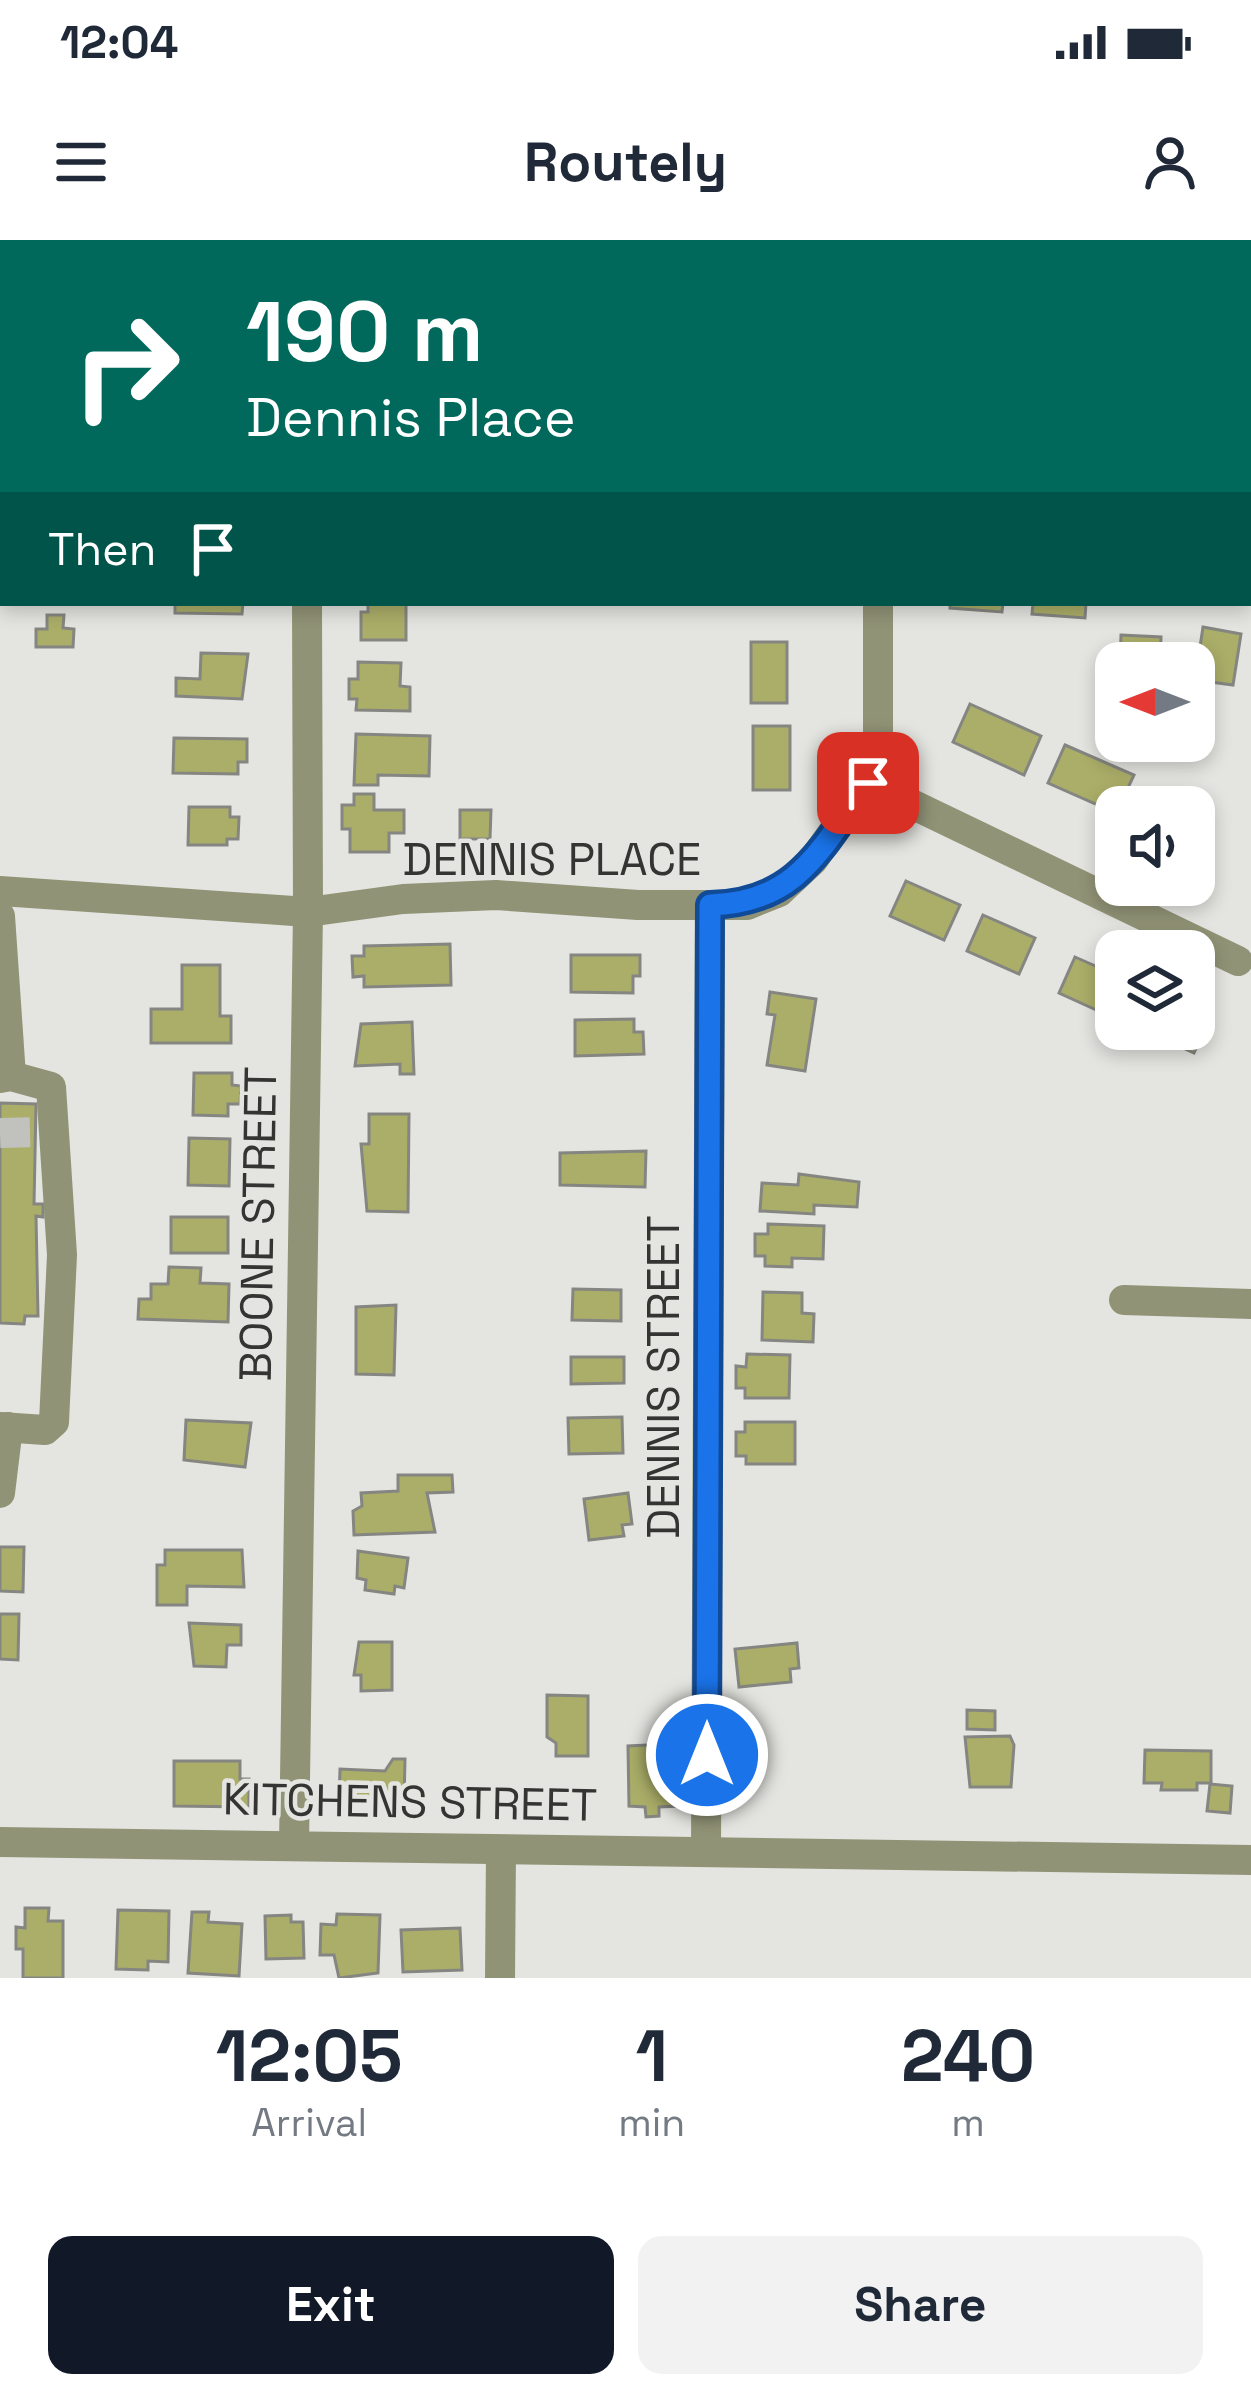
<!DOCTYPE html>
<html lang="en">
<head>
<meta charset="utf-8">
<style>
	body { margin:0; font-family:"Space Grotesk",sans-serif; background:#f2f2f3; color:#1f2937; height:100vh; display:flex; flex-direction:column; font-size:45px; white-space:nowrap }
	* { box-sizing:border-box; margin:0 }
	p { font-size:39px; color:#747a83 }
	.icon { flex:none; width:66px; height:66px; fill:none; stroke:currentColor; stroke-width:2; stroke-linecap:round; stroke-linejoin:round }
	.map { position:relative; height:1738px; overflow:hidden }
	.side { display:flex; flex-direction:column; background:#fff; flex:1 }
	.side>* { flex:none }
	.guide { position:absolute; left:0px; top:0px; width:1251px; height:366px; box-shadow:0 6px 18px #0003; background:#00695c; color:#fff; overflow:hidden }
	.needle { width:78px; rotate:270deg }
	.fabs { position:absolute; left:1095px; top:402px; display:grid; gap:24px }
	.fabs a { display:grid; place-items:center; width:120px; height:120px; border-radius:24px; background:#fff; box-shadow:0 6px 18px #0003; font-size:60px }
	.pin { position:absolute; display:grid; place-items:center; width:102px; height:102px; color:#fff; margin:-51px; border-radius:24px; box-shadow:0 6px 18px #0006 }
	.me { position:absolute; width:132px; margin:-66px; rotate:0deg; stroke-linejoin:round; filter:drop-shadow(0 0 9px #0008) }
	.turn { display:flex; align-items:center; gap:42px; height:252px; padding:0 48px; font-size:54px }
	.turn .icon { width:156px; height:156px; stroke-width:2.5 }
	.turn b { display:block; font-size:84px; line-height:102px }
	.then { display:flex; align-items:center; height:114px; padding:0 48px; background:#0003; gap:24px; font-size:45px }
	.eta { display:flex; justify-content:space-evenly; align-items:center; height:204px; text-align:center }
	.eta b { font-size:72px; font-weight:700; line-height:84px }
	.action { display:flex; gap:24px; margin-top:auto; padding:24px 48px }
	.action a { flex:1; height:138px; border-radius:24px; background:#111827; color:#fff; font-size:48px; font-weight:700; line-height:138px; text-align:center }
	.action a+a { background:#f2f2f3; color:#1f2937 }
	.status { display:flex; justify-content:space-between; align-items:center; height:84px; padding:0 60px; background:#fff; direction:ltr }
	.status svg { height:33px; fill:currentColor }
	header { display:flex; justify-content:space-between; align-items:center; height:156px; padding:0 48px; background:#fff; font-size:54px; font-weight:700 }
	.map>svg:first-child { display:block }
</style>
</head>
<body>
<div class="status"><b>12:04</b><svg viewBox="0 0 49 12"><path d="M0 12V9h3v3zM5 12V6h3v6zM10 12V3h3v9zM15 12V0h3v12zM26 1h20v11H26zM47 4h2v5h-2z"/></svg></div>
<header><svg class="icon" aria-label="menu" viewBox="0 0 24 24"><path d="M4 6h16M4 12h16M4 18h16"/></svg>Routely<svg class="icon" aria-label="person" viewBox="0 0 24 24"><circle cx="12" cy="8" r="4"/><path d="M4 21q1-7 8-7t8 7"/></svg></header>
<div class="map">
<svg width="1251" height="1738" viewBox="0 0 1251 1738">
	<rect width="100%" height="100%" fill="#e4e5e0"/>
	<!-- building -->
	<g fill="#abae68" stroke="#858681" stroke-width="3">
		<polygon points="175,363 243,363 242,374 175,373"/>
		<polygon points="368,363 406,363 406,400 361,400 361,372 368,372"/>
		<polygon points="950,363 1003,363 1002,372 950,368"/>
		<polygon points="1033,363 1086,363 1085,378 1032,374"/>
		<polygon points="47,375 64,375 63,388 74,389 73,407 36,407 36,389 47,389"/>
		<polygon points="1203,387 1241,394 1233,445 1195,440"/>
		<polygon points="1121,395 1161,397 1160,423 1120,423"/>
		<rect x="751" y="402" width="36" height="61"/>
		<polygon points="201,413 248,414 242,459 176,456 176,438 200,439"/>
		<polygon points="358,422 401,423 400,446 410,447 410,471 356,470 357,459 349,459 349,439 358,439"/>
		<polygon points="970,464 1041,496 1024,535 953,502"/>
		<rect x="753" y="486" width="37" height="64"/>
		<polygon points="356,494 430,496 429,536 378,535 378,545 354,545"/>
		<polygon points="174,498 247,499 247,522 238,522 238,534 173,533"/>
		<polygon points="1065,505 1134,535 1116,573 1048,543"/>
		<polygon points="354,554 374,554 374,570 404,570 404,593 389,593 389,612 350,612 350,589 342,589 342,565 354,565"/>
		<polygon points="189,567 230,567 230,577 239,577 238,599 227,599 227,605 188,605"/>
		<polygon points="460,570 491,570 490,599 460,599"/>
		<polygon points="906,641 960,665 944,700 890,676"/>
		<polygon points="983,675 1035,698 1019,734 967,711"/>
		<polygon points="450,704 451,745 364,747 364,736 353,737 352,716 364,716 364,706"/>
		<polygon points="571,715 640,715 640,736 633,736 633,753 571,752"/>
		<polygon points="1075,717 1116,735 1105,774 1059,753"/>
		<polygon points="182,725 220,725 220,776 231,776 231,803 151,803 151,769 182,769"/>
		<polygon points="770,752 816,759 805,831 767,825 775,775 767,774"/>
		<polygon points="1194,768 1211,776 1194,813 1146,791 1194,789"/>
		<polygon points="634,779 634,792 643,792 644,814 575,816 575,780"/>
		<polygon points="412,782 414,834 400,834 400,824 355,826 361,784"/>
		<polygon points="194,833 232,833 232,845 241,846 240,864 228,864 228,876 193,875"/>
		<polygon points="0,863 36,864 34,964 43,964 43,977 36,976 38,1076 25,1076 24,1084 0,1083"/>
		<polygon points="369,874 409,874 408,972 367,971 361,904 369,904"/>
		<polygon points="189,898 230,899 229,946 188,945"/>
		<polygon points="646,911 645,947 560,945 560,913"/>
		<polygon points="799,934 859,942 857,967 814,965 814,974 760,971 762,943 798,945"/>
		<rect x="171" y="977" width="57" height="36"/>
		<polygon points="768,984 824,986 823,1019 792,1018 792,1027 765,1026 765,1016 755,1016 755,994 768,994"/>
		<polygon points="169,1027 201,1028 200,1043 229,1044 228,1082 138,1079 139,1059 151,1059 151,1044 168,1044"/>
		<polygon points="573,1049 621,1050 621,1081 572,1080"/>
		<polygon points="763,1052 802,1053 802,1073 814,1074 813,1102 762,1100"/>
		<polygon points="396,1065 394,1135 356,1134 356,1067"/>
		<polygon points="747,1114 790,1115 789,1158 745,1158 745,1148 736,1148 736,1126 746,1127"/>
		<polygon points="571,1117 624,1117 624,1143 571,1144"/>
		<polygon points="622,1177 623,1213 569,1214 568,1178"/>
		<polygon points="186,1180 251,1183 245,1227 184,1220"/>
		<polygon points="745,1182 795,1182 795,1224 746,1224 746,1216 736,1216 736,1192 745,1192"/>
		<polygon points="398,1235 452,1235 453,1252 427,1253 435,1292 354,1295 353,1271 362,1266 361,1253 398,1251"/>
		<polygon points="628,1253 632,1284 622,1285 624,1296 589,1300 584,1259"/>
		<polygon points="0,1307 24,1307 23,1352 0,1351"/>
		<polygon points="165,1310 242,1310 244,1347 187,1346 187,1365 157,1365 157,1325 165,1325"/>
		<polygon points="358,1311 408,1318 404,1348 395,1346 394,1354 365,1350 366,1340 357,1338"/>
		<polygon points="0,1374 19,1374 18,1420 0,1419"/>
		<polygon points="189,1383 241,1385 241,1405 227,1405 226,1427 194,1426"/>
		<polygon points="359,1402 392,1402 392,1450 361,1451 361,1435 354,1435"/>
		<polygon points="797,1403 799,1428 790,1429 791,1442 739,1447 735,1409"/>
		<polygon points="547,1455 588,1456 588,1516 556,1516 556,1503 547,1497"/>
		<polygon points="967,1470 995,1471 995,1490 967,1489"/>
		<polygon points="1010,1496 1014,1505 1011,1547 970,1547 965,1497"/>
		<polygon points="668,1504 668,1513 679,1513 680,1566 659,1567 659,1576 646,1577 645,1567 629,1566 628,1506"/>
		<polygon points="1145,1510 1211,1511 1211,1543 1197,1543 1197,1550 1161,1550 1162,1543 1144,1543"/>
		<polygon points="393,1519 405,1519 404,1563 339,1561 340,1529 385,1531"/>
		<polygon points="174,1521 240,1521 240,1539 249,1539 249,1567 174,1566"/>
		<polygon points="1210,1544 1232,1546 1230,1573 1207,1571"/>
		<polygon points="25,1668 49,1668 48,1681 63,1681 63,1738 23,1738 23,1709 16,1709 16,1687 25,1688"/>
		<polygon points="118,1670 169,1671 168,1722 148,1721 148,1730 116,1729"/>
		<polygon points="192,1672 209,1672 208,1682 242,1684 239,1736 188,1733"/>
		<polygon points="337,1674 380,1675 378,1733 339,1738 334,1715 320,1715 321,1684 336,1685"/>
		<polygon points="291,1675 291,1682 303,1682 304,1718 266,1719 265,1676"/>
		<polygon points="460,1688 462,1730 403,1732 401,1690"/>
	</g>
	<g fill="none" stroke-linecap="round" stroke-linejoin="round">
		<!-- minor-tunnel -->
		<polyline stroke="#c1c2bd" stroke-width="30" stroke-dasharray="30 15" stroke-linecap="butt" points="0,893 35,892"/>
		<!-- minor -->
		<g stroke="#919376" stroke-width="30">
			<polyline points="305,0 305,3"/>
			<polyline points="687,0 695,3"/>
			<polyline points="1248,101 1251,102"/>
			<polyline points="868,543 1238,721"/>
			<polyline points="0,651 308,672 403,659 496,655 638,665 747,665 779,652 813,620 868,543 878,498 878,363"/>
			<polyline points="0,676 11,836"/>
			<polyline points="0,838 11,836 51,847 62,1015 54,1182 45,1190 0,1187"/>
			<polyline points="1124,1060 1251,1064"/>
			<polyline points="0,1253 8,1187"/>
			<polyline points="0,1602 1251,1620"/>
			<polyline points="294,1606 308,672 307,363"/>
			<polyline points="706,1610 710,665"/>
			<polyline points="500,1738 501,1610"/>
		</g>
	</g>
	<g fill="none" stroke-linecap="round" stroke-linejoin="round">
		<defs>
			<path id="route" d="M 707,1515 L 710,665 C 798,663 821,608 868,543"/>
		</defs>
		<!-- route casing -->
		<use href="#route" stroke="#114b97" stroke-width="30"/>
		<!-- route -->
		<use href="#route" stroke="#1a73e8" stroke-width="21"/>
	</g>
	<g text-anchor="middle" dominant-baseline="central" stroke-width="9" stroke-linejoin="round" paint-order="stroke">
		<!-- street labels -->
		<g font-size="45" fill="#343432" stroke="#e4e5e0">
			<text x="552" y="619">DENNIS PLACE</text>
			<text transform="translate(258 984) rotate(-89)">BOONE STREET</text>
			<text transform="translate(663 1137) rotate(-90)">DENNIS STREET</text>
			<text transform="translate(410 1562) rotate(1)">KITCHENS STREET</text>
		</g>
	</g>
</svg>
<div class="fabs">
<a><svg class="needle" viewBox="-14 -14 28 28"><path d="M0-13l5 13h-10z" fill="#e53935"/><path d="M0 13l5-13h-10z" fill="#747a83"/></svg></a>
<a><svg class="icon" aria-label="sound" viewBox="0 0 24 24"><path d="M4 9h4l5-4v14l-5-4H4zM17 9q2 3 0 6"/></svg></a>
<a><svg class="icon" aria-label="layers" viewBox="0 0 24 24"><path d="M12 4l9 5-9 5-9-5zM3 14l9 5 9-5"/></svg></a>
</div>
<div class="pin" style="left:868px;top:543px;background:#d93025"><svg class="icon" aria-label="arrive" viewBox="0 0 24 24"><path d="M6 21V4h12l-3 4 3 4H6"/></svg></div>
<svg class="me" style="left:707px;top:1515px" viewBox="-20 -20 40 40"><circle r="17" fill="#1a73e8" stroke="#fff" stroke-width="3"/><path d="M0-11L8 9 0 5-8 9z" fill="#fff"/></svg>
<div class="guide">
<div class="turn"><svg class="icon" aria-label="right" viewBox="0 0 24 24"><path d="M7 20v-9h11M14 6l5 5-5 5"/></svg><div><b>190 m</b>Dennis Place</div></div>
<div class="then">Then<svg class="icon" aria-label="arrive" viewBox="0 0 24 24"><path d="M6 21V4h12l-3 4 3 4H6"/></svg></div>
</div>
</div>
<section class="side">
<div class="eta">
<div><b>12:05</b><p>Arrival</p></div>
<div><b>1</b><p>min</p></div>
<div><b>240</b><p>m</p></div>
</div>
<div class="action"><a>Exit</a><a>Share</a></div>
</section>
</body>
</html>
